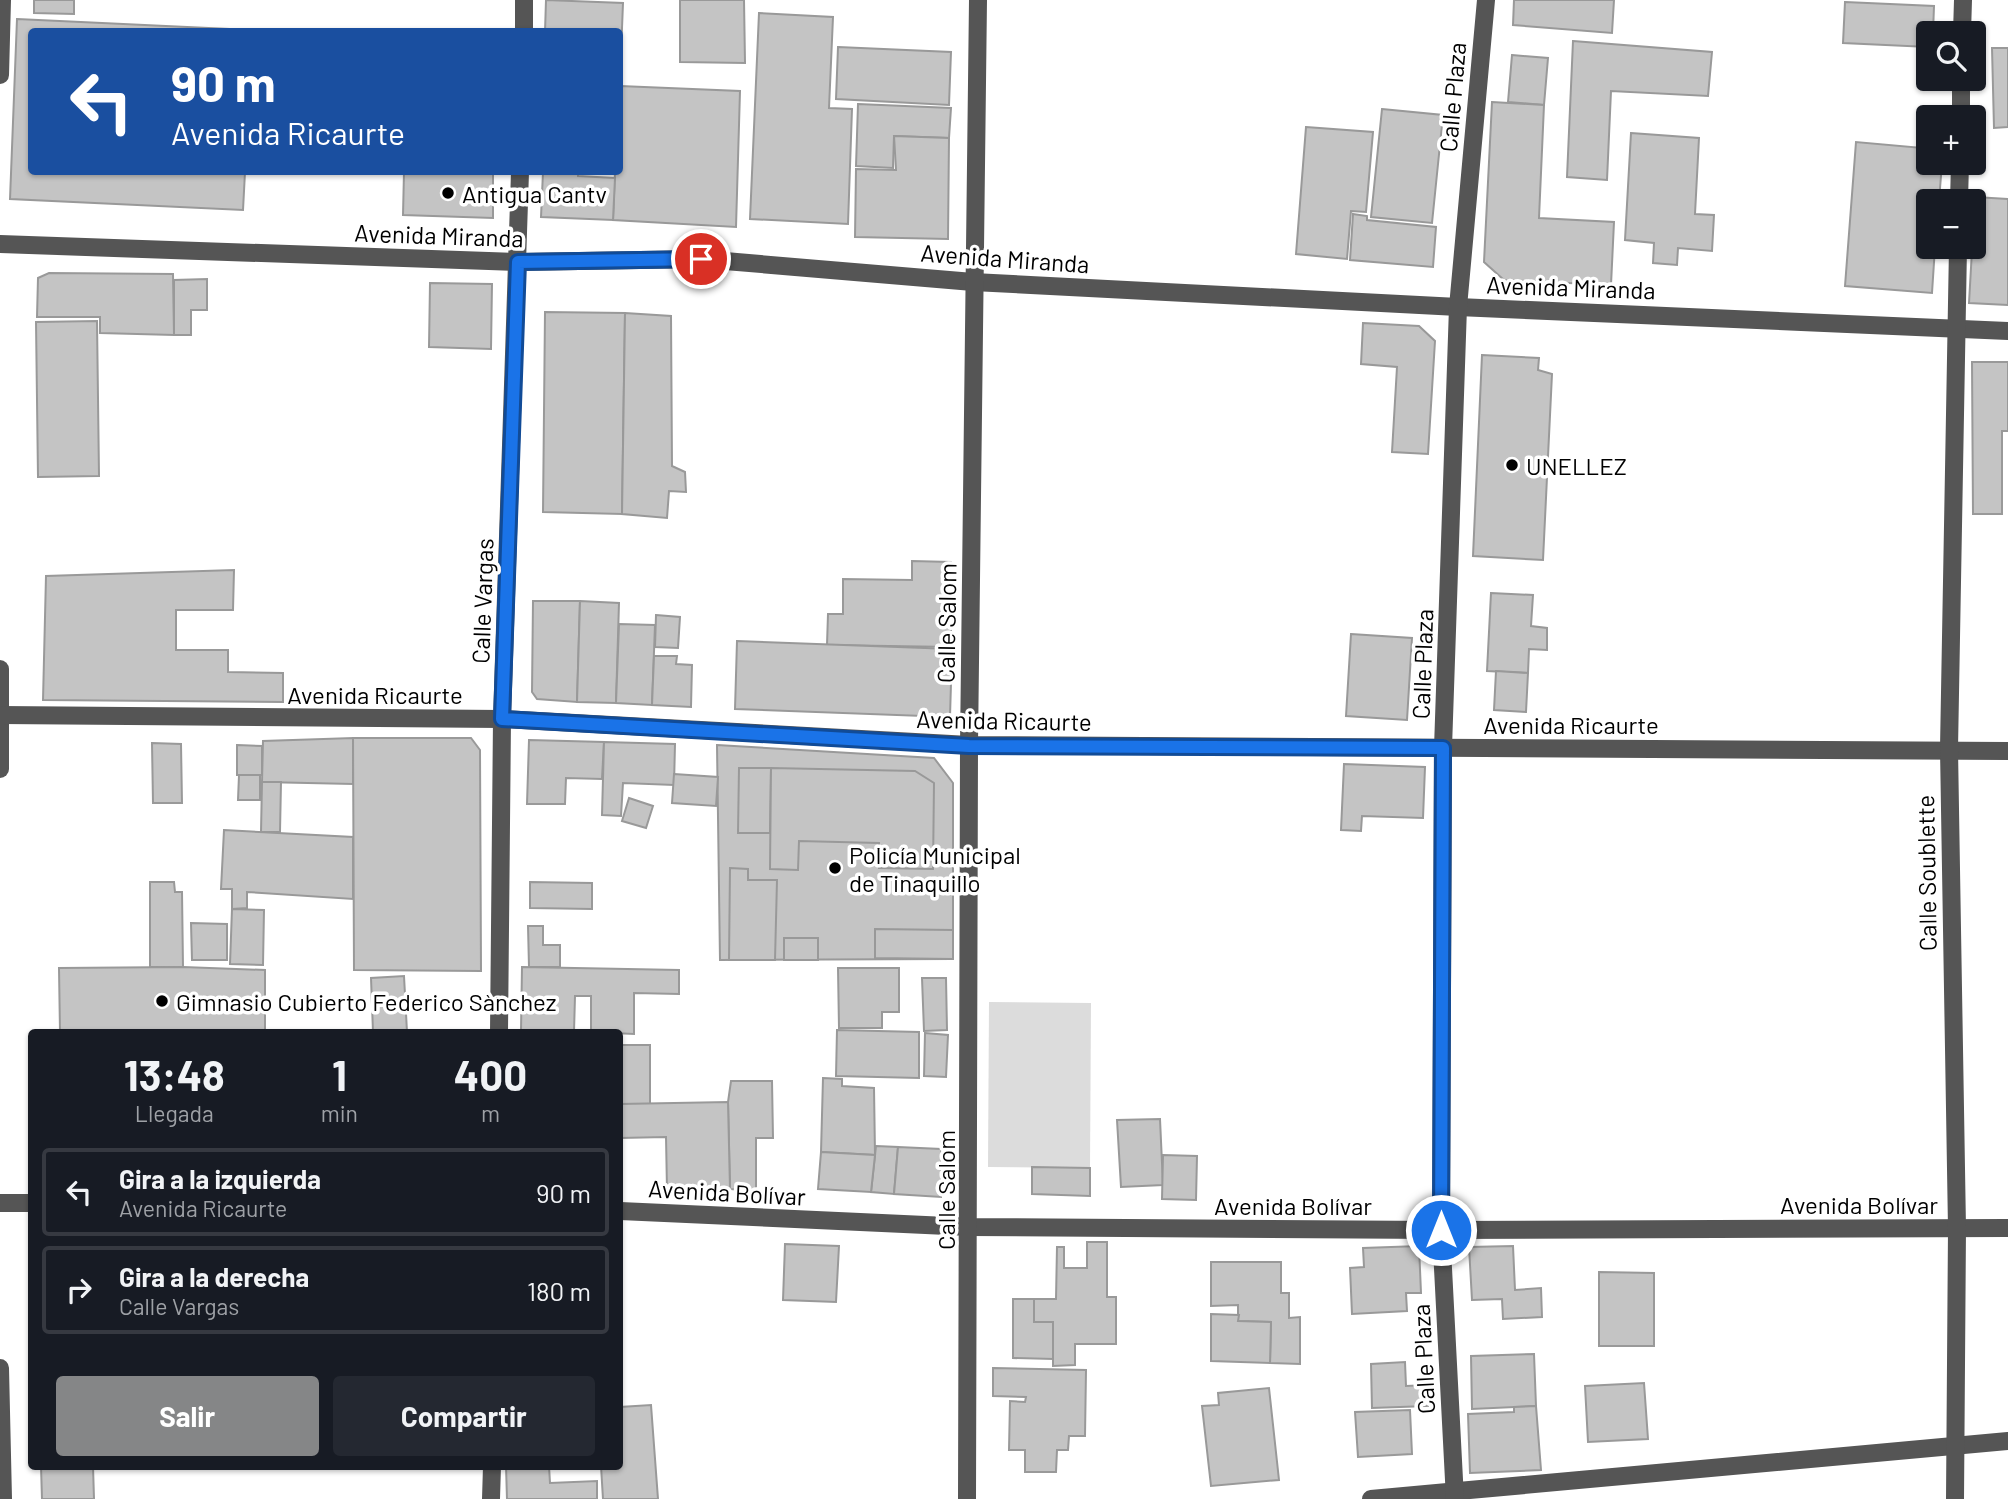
<!DOCTYPE html>
<html lang="es">
<head>
<meta charset="utf-8">
<style>
	body { margin:0; font-family:Barlow,sans-serif; background:#242831; color:#f1f3f6; height:100vh; display:flex; flex-direction:column; font-size:26px; white-space:nowrap }
	* { box-sizing:border-box; margin:0 }
	p { font-size:23px; color:#9ea1a6 }
	.icon { flex:none; width:38px; height:38px; fill:none; stroke:currentColor; stroke-width:2; stroke-linecap:round; stroke-linejoin:round }
	.map { position:relative; flex:1; overflow:hidden }
	.details { position:absolute; left:28px; top:1029px; width:595px; height:441px; display:flex; flex-direction:column; background:#171b24; border-radius:7px; box-shadow:0 2px 5px #0004 }
	.details>* { flex:none }
	.guide { position:absolute; left:28px; top:28px; width:595px; height:147px; border-radius:7px; box-shadow:0 2px 5px #0004; background:#1a4fa0; color:#fff; overflow:hidden }
	.fabs { position:absolute; left:1916px; top:21px; display:grid; gap:14px }
	.fabs a { display:grid; place-items:center; width:70px; height:70px; border-radius:7px; background:#171b24; box-shadow:0 2px 5px #0004; font-size:35px }
	.pin { position:absolute; display:grid; place-items:center; width:60px; height:60px; color:#fff; margin:-30px; border:4px solid #fff; border-radius:50%; box-shadow:0 2px 7px #0007 }
	.me { position:absolute; width:77px; margin:-38px; rotate:0deg; stroke-linejoin:round; filter:drop-shadow(0 0 5px #0008) }
	.turn { display:flex; align-items:center; gap:24px; height:147px; padding:0 28px; font-size:32px }
	.turn .icon { width:91px; height:91px; stroke-width:2.5 }
	.turn b { display:block; font-size:49px; line-height:60px }
	.eta { display:flex; justify-content:space-evenly; align-items:center; height:119px; text-align:center }
	.eta b { font-size:42px; font-weight:700; line-height:49px }
	.cta { display:flex; gap:14px; margin-top:auto; padding:14px 28px }
	.cta a { flex:1; height:80px; border-radius:7px; background:#858687; color:#fff; font-size:28px; font-weight:700; line-height:80px; text-align:center }
	.cta a+a { background:#242831; color:#f1f3f6 }
	ul { padding:0; list-style:none }
	li { display:flex; align-items:center; gap:21px; height:88px; margin:0 14px 10px; padding:0 14px; border:4px solid #363941; border-radius:7px }
	li div { flex:1 }
	li b { display:block; font-size:26px }
	li em { font-style:normal }
	.map>svg:first-child { display:block }
</style>
</head>
<body>
<div class="map">
<svg width="2008" height="1499" viewBox="0 0 2008 1499">
	<rect width="100%" height="100%" fill="#fff"/>
	<!-- green -->
	<polygon fill="#dcdcdc" points="989,1002 1091,1003 1090,1168 988,1167"/>
	<!-- building -->
	<g fill="#c4c4c4" stroke="#999" stroke-width="2">
		<polygon points="34,0 74,0 74,14 34,13"/>
		<polygon points="546,0 623,3 620,79 620,32 545,32"/>
		<polygon points="680,0 744,0 745,63 680,62"/>
		<polygon points="1514,0 1614,0 1612,33 1513,25"/>
		<polygon points="1845,2 1934,6 1933,33 1928,33 1928,47 1843,43"/>
		<polygon points="759,13 833,17 829,108 852,109 848,224 750,219"/>
		<polygon points="17,19 251,30 32,32 32,172 245,172 243,210 10,199"/>
		<polygon points="1573,41 1712,52 1708,96 1611,91 1607,180 1567,177"/>
		<polygon points="838,47 951,52 949,105 836,99"/>
		<polygon points="1992,48 2008,48 2008,127 1994,128"/>
		<polygon points="1512,55 1548,58 1544,105 1508,102"/>
		<polygon points="620,86 740,91 736,227 613,220 615,172 620,172"/>
		<polygon points="1492,102 1544,105 1539,218 1614,222 1611,285 1504,280 1484,262"/>
		<polygon points="858,104 951,108 949,138 894,136 893,168 856,166"/>
		<polygon points="1382,109 1443,115 1432,223 1371,217"/>
		<polygon points="1306,127 1373,132 1366,212 1351,211 1347,259 1296,254"/>
		<polygon points="1924,130 1928,130 1928,163 1942,163 1939,201 1928,201 1928,247 1935,247 1932,293 1845,286 1856,142 1922,148"/>
		<polygon points="1631,133 1699,138 1695,214 1714,215 1712,251 1678,248 1677,265 1653,263 1654,243 1625,240"/>
		<polygon points="894,136 949,138 948,239 855,237 856,169 896,170"/>
		<polygon points="404,172 493,172 493,218 403,215"/>
		<polygon points="543,172 578,172 578,176 615,178 613,220 541,217"/>
		<polygon points="1975,197 2008,199 2008,305 1969,303"/>
		<polygon points="1353,214 1367,216 1367,220 1436,227 1433,267 1350,260"/>
		<polygon points="49,273 173,274 174,335 100,333 100,317 37,317 38,278"/>
		<polygon points="207,279 207,310 191,310 191,335 174,335 174,280"/>
		<polygon points="430,283 492,284 491,349 429,347"/>
		<polygon points="545,312 625,313 622,514 543,512"/>
		<polygon points="625,313 671,316 672,466 685,472 686,492 669,491 667,518 622,514"/>
		<polygon points="97,321 99,476 38,477 36,322"/>
		<polygon points="1363,323 1419,326 1435,341 1428,454 1392,452 1397,367 1361,364"/>
		<polygon points="1482,355 1539,358 1538,370 1552,374 1543,560 1473,556"/>
		<polygon points="1972,362 2008,362 2008,431 2002,431 2002,514 1973,514"/>
		<polygon points="912,561 951,562 951,647 827,645 828,614 843,614 843,579 912,580"/>
		<polygon points="234,570 233,610 176,610 176,650 228,650 228,672 283,673 283,702 43,700 46,576"/>
		<polygon points="1491,593 1533,595 1531,626 1547,628 1547,650 1529,649 1528,673 1487,671"/>
		<polygon points="533,601 580,601 577,702 537,699 532,692"/>
		<polygon points="580,601 619,603 616,703 577,702"/>
		<polygon points="656,615 680,617 678,648 655,647"/>
		<polygon points="619,624 655,625 652,705 616,703"/>
		<polygon points="1351,634 1412,638 1407,720 1346,716"/>
		<polygon points="737,641 952,649 950,717 735,709"/>
		<polygon points="654,656 677,656 676,664 692,665 691,707 652,705"/>
		<polygon points="1496,671 1528,673 1526,712 1494,710"/>
		<polygon points="353,738 353,784 262,782 263,741"/>
		<polygon points="353,738 471,738 480,750 481,971 354,970"/>
		<polygon points="529,740 604,742 602,779 566,778 565,804 527,804"/>
		<polygon points="604,742 675,744 674,785 623,783 621,816 602,815"/>
		<polygon points="152,743 181,744 182,803 153,803"/>
		<polygon points="237,745 262,746 262,775 237,775"/>
		<polygon points="717,745 934,758 953,783 953,959 720,960"/>
		<polygon points="1344,764 1425,767 1423,818 1362,816 1361,831 1341,830"/>
		<polygon points="739,768 771,768 770,833 738,833"/>
		<polygon points="771,768 915,771 934,783 933,869 879,868 879,843 799,841 798,870 770,869"/>
		<polygon points="674,774 718,777 716,806 672,803"/>
		<polygon points="239,775 260,775 260,800 238,800"/>
		<polygon points="262,782 281,782 280,832 261,832"/>
		<polygon points="629,798 653,806 646,828 622,821"/>
		<polygon points="224,830 353,837 353,899 247,892 247,908 232,909 232,889 221,889"/>
		<polygon points="730,868 748,869 748,880 777,880 775,960 729,960"/>
		<polygon points="150,882 174,882 175,892 182,892 183,967 150,967"/>
		<polygon points="530,882 592,883 592,909 530,908"/>
		<polygon points="232,909 264,910 263,965 230,964"/>
		<polygon points="191,923 227,924 227,960 192,960"/>
		<polygon points="528,926 543,926 543,945 560,945 560,967 529,967"/>
		<polygon points="875,929 953,930 953,959 875,958"/>
		<rect x="784" y="938" width="34" height="22"/>
		<polygon points="183,967 265,970 265,1032 60,1032 59,968"/>
		<polygon points="522,967 679,970 679,994 634,993 634,1034 591,1032 591,996 575,996 574,1032 521,1031"/>
		<polygon points="838,968 899,968 899,1012 882,1012 882,1028 839,1028"/>
		<polygon points="404,976 407,1032 373,1032 371,978"/>
		<polygon points="922,978 946,978 947,1030 924,1031"/>
		<polygon points="837,1030 919,1032 919,1078 836,1076"/>
		<polygon points="925,1033 948,1035 946,1077 924,1076"/>
		<polygon points="620,1045 650,1045 650,1106 620,1104"/>
		<polygon points="823,1078 842,1079 842,1086 874,1088 875,1155 821,1152"/>
		<polygon points="731,1081 772,1081 773,1138 756,1138 756,1191 730,1189 728,1102"/>
		<polygon points="728,1102 730,1189 667,1190 666,1137 620,1138 620,1104"/>
		<polygon points="1160,1119 1163,1185 1121,1187 1117,1120"/>
		<polygon points="876,1146 898,1147 894,1194 871,1192"/>
		<polygon points="898,1147 941,1149 941,1197 894,1194"/>
		<polygon points="821,1152 875,1155 871,1192 818,1189"/>
		<polygon points="1163,1155 1197,1156 1196,1200 1162,1199"/>
		<polygon points="1032,1167 1090,1168 1090,1196 1032,1194"/>
		<polygon points="1087,1242 1107,1242 1107,1297 1116,1297 1116,1344 1075,1344 1075,1365 1053,1366 1053,1322 1034,1322 1034,1299 1056,1299 1057,1247 1064,1247 1064,1268 1087,1268"/>
		<polygon points="785,1244 839,1246 836,1302 783,1300"/>
		<polygon points="1419,1246 1421,1293 1406,1293 1407,1311 1352,1314 1350,1268 1364,1267 1363,1248"/>
		<polygon points="1513,1246 1515,1290 1541,1288 1542,1317 1503,1319 1502,1299 1472,1300 1469,1247"/>
		<polygon points="1211,1262 1281,1262 1281,1293 1289,1293 1289,1318 1300,1317 1300,1364 1270,1363 1271,1322 1238,1321 1238,1305 1211,1306"/>
		<polygon points="1599,1272 1654,1273 1654,1346 1599,1346"/>
		<polygon points="1013,1299 1034,1299 1034,1322 1053,1322 1053,1359 1013,1358"/>
		<polygon points="1211,1314 1239,1315 1238,1321 1271,1322 1270,1363 1211,1361"/>
		<polygon points="1534,1354 1536,1406 1472,1409 1471,1356"/>
		<polygon points="1405,1362 1406,1386 1427,1385 1428,1406 1372,1408 1371,1364"/>
		<polygon points="993,1368 1086,1370 1085,1436 1069,1436 1068,1450 1057,1450 1056,1472 1025,1472 1025,1450 1009,1450 1010,1401 1025,1402 1026,1397 993,1396"/>
		<polygon points="1644,1383 1648,1439 1588,1442 1585,1386"/>
		<polygon points="1269,1388 1279,1480 1211,1486 1202,1406 1219,1405 1218,1393"/>
		<polygon points="651,1405 658,1499 603,1499 601,1466 620,1466 620,1407"/>
		<polygon points="1536,1406 1541,1470 1470,1473 1468,1414 1514,1412 1514,1407"/>
		<polygon points="1410,1410 1412,1454 1358,1457 1355,1412"/>
		<polygon points="41,1466 93,1466 94,1499 42,1499"/>
		<polygon points="506,1466 549,1466 550,1483 597,1481 597,1499 507,1499"/>
	</g>
	<g fill="none" stroke-linecap="round" stroke-linejoin="round">
		<!-- minor -->
		<g stroke="#555" stroke-width="18">
			<polyline points="524,32 524,0"/>
			<polyline points="1962,33 1963,0"/>
			<polyline points="0,75 2,0"/>
			<polyline points="1961,117 1961,79"/>
			<polyline points="1959,201 1960,163"/>
			<polyline points="0,244 518,262 701,259 973,282 1458,307 2008,331"/>
			<polyline points="0,669 0,769"/>
			<polyline points="0,715 502,719 969,745 2008,751"/>
			<polyline points="499,1032 502,719 520,172"/>
			<polyline points="0,1203 32,1203"/>
			<polyline points="620,1211 969,1227 1441,1230 2008,1228"/>
			<polyline points="0,1368 3,1499"/>
			<polyline points="491,1499 492,1466"/>
			<polyline points="967,1499 969,745 978,0"/>
			<polyline points="1371,1499 2008,1441"/>
			<polyline points="1455,1499 1441,1230 1443,748 1458,307 1486,0"/>
			<polyline points="1955,1499 1957,1228 1949,749 1958,247"/>
		</g>
	</g>
	<g fill="none" stroke-linecap="round" stroke-linejoin="round">
		<defs>
			<polyline id="route" points="701,259 518,262 502,719 969,746 1443,748 1441,1230"/>
		</defs>
		<!-- route casing -->
		<use href="#route" stroke="#114b97" stroke-width="18"/>
		<!-- route -->
		<use href="#route" stroke="#1a73e8" stroke-width="12"/>
	</g>
	<!-- markers -->
	<g fill="#000" stroke="#fff" stroke-width="2.5">
		<circle cx="448" cy="193" r="7"/>
		<circle cx="1512" cy="465" r="7"/>
		<circle cx="835" cy="868" r="7"/>
		<circle cx="162" cy="1001" r="7"/>
	</g>
	<g text-anchor="middle" dominant-baseline="central" stroke-width="7" stroke-linejoin="round" paint-order="stroke">
		<!-- street labels -->
		<g font-size="24" fill="#000" stroke="#fff">
			<text transform="translate(1452 97) rotate(-85)">Calle Plaza</text>
			<text transform="translate(439 235) rotate(2)">Avenida Miranda</text>
			<text transform="translate(1005 258) rotate(4)">Avenida Miranda</text>
			<text transform="translate(1571 287) rotate(2)">Avenida Miranda</text>
			<text transform="translate(482 601) rotate(-88)">Calle Vargas</text>
			<text transform="translate(946 623) rotate(-89)">Calle Salom</text>
			<text transform="translate(1422 664) rotate(-88)">Calle Plaza</text>
			<text x="375" y="694">Avenida Ricaurte</text>
			<text transform="translate(1004 720) rotate(1)">Avenida Ricaurte</text>
			<text x="1571" y="724">Avenida Ricaurte</text>
			<text transform="translate(1926 873) rotate(-91)">Calle Soublette</text>
			<text transform="translate(945 1190) rotate(-90)">Calle Salom</text>
			<text transform="translate(727 1192) rotate(3)">Avenida Bolívar</text>
			<text x="1859" y="1204">Avenida Bolívar</text>
			<text x="1293" y="1205">Avenida Bolívar</text>
			<text transform="translate(1423 1359) rotate(-93)">Calle Plaza</text>
		</g>
		<!-- poi labels -->
		<g font-size="24" fill="#000" stroke="#fff" text-anchor="start">
			<text x="462" y="193">Antigua Cantv</text>
			<text x="1526" y="465">UNELLEZ</text>
			<text x="849" y="854">Policía Municipal<tspan x="849" dy="28">de Tinaquillo</tspan></text>
			<text x="176" y="1001">Gimnasio Cubierto Federico Sànchez</text>
		</g>
	</g>
</svg>
<div class="fabs">
<a><svg class="icon" aria-label="search" viewBox="0 0 24 24"><circle cx="10" cy="10" r="6"/><path d="M15 15l6 6"/></svg></a>
<a>+</a>
<a>−</a>
</div>
<div class="pin" style="left:701px;top:259px;background:#d93025"><svg class="icon" aria-label="arrive" viewBox="0 0 24 24"><path d="M6 21V4h12l-3 4 3 4H6"/></svg></div>
<svg class="me" style="left:1441px;top:1230px" viewBox="-20 -20 40 40"><circle r="17" fill="#1a73e8" stroke="#fff" stroke-width="3"/><path d="M0-11L8 9 0 5-8 9z" fill="#fff"/></svg>
<div class="guide">
<div class="turn"><svg class="icon" aria-label="left" viewBox="0 0 24 24"><path d="M17 20v-9H6M10 6l-5 5 5 5"/></svg><div><b>90 m</b>Avenida Ricaurte</div></div>
</div>
<section class="details">
<div class="eta">
<div><b>13:48</b><p>Llegada</p></div>
<div><b>1</b><p>min</p></div>
<div><b>400</b><p>m</p></div>
</div>
<ul>
<li><svg class="icon" aria-label="left" viewBox="0 0 24 24"><path d="M17 20v-9H6M10 6l-5 5 5 5"/></svg><div><b>Gira a la izquierda</b><p>Avenida Ricaurte</p></div><em>90 m</em></li>
<li><svg class="icon" aria-label="right" viewBox="0 0 24 24"><path d="M7 20v-9h11M14 6l5 5-5 5"/></svg><div><b>Gira a la derecha</b><p>Calle Vargas</p></div><em>180 m</em></li>
</ul>
<div class="cta"><a>Salir</a><a>Compartir</a></div>
</section>
</div>
</body>
</html>
